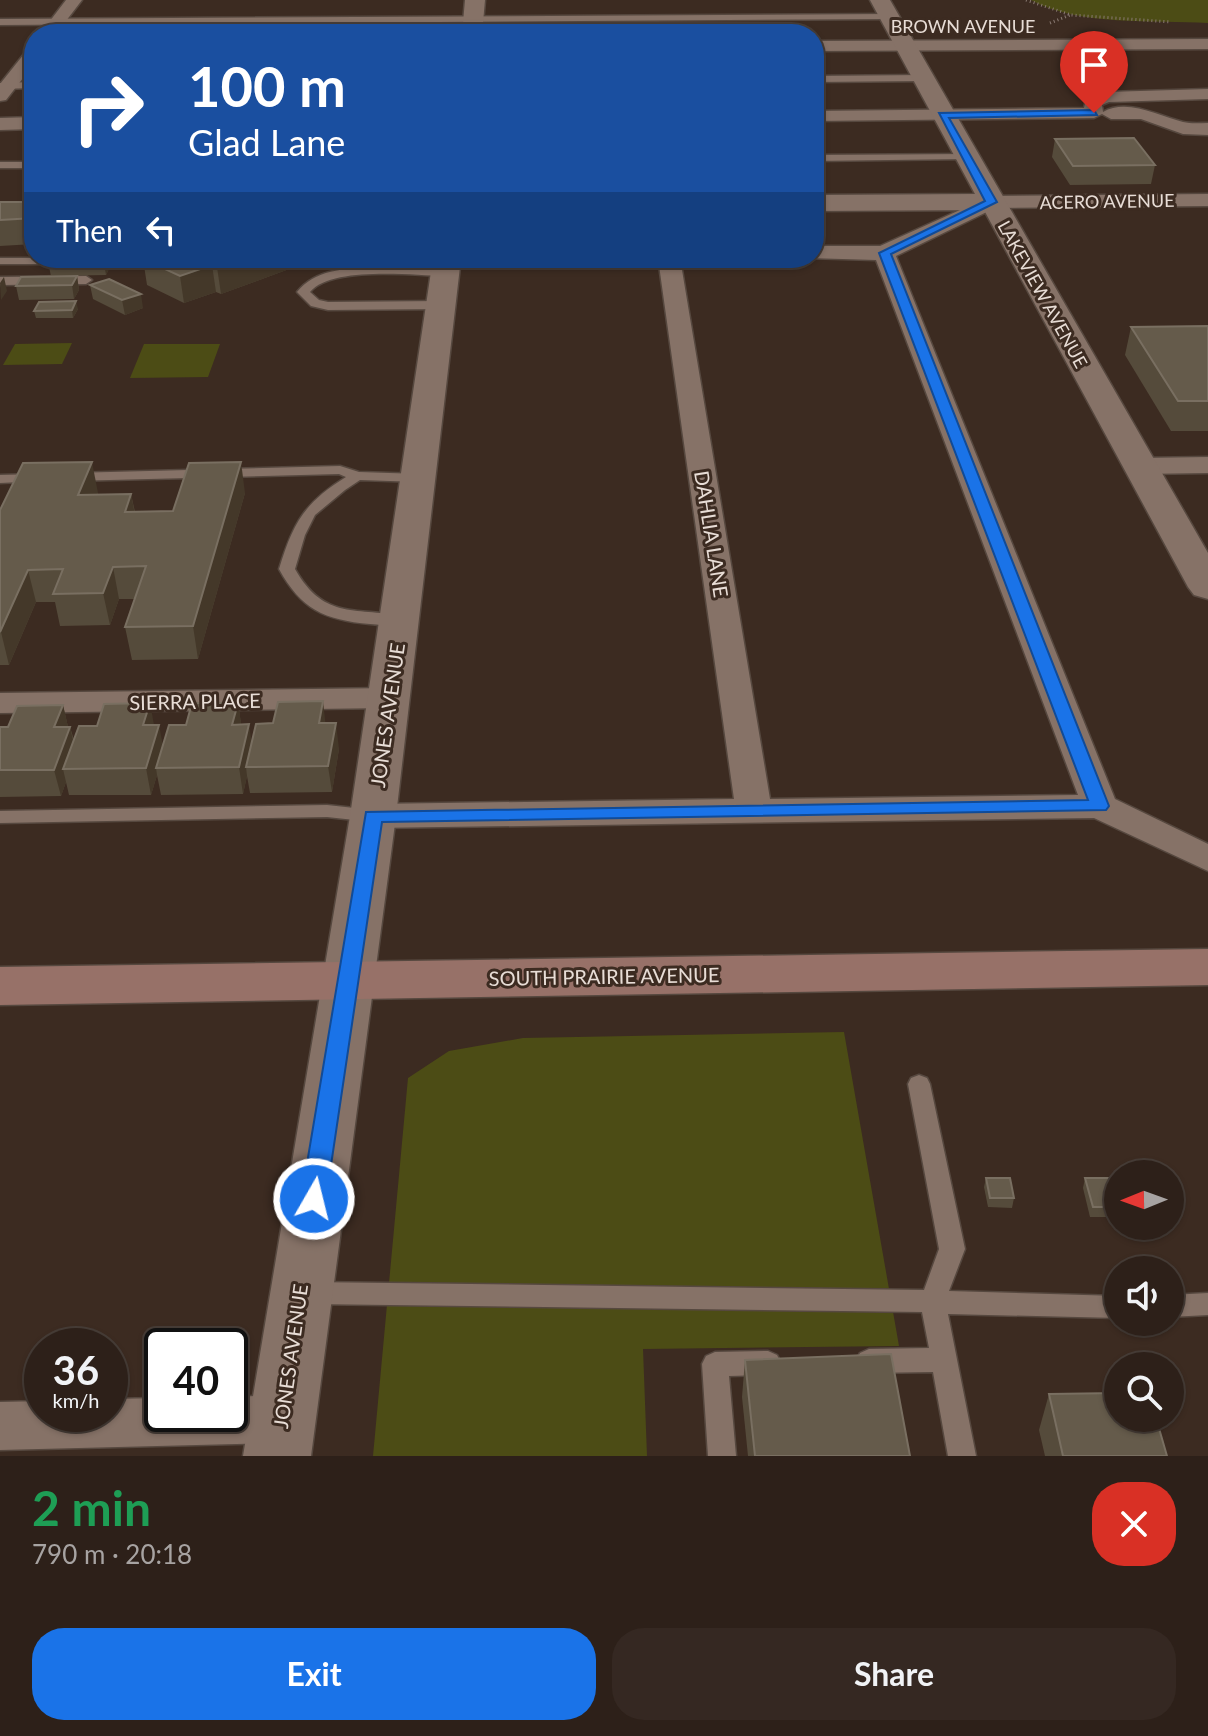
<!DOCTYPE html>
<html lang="en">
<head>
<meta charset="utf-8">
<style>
	body { margin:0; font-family:Lato,sans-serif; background:#352822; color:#f1f3f6; height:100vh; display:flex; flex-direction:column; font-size:30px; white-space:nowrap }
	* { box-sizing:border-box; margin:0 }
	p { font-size:26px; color:#a7a3a2 }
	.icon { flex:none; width:44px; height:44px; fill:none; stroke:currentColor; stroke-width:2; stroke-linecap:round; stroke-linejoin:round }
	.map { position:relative; height:1456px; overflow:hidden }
	.details { display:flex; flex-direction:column; background:#2d2019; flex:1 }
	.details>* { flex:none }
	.top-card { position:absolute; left:24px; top:24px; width:800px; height:244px; border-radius:32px; box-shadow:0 2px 6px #0004,0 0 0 2px #483e38; background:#1a4fa0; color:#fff; overflow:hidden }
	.needle { width:52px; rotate:269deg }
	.fabs { position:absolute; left:1104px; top:1160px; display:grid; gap:16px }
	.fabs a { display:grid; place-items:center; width:80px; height:80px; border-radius:50%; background:#2d2019; box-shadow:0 2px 6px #0004,0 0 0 2px #483e38; font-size:40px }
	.speed { position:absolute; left:24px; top:1328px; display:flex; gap:16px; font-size:40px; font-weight:700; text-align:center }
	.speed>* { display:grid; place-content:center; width:104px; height:104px; border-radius:50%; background:#2d2019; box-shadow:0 2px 6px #0004,0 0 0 2px #483e38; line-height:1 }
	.speed small { font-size:20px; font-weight:400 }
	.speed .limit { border:4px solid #111; border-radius:12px; background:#fff; color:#111 }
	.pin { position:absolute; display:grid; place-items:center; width:68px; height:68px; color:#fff; margin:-82px -34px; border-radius:50% 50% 50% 0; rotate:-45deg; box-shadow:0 0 8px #0007 }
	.pin .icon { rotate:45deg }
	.me { position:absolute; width:88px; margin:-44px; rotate:8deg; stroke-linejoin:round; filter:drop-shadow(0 0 6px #0008) }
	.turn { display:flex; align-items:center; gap:28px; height:168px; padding:0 32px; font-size:36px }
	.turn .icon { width:104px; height:104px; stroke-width:2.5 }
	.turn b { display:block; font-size:56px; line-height:68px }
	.then { display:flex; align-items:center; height:76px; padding:0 32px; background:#0003; gap:16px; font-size:30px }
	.round { display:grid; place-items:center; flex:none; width:84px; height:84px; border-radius:32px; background:#352822 }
	.summary { display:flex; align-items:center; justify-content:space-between; height:136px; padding:0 32px }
	h1 { font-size:48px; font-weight:700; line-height:60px; color:#1e9e55 }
	.cta { display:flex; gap:16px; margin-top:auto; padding:16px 32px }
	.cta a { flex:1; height:92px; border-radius:32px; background:#1a73e8; color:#fff; font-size:32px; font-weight:700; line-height:92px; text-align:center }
	.cta a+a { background:#352822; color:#f1f3f6 }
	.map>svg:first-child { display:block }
</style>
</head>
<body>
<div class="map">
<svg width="1208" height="1456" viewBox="0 0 1208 1456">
	<rect width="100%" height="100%" fill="#3c2b21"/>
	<!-- green -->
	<g fill="#4c4c15">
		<path d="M 1031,0 L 1208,0 L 1208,23 C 1155,20 1077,26 1031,0 Z"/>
		<polygon points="72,343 62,364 3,365 15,344"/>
		<polygon points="144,344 220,344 208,377 130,378"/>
		<polygon points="844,1032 899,1346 643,1349 647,1456 373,1456 408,1078 449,1051 523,1038"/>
	</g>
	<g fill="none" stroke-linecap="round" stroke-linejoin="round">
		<defs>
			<g id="service">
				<polygon points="891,14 888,19 0,25 0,19"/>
				<polygon points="814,76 922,75 927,78 922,81 814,82"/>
				<polygon points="34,82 34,88 0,89 0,83"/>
				<polygon points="970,154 970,158 966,159 814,161 814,155"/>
				<rect x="0" y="162" width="34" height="6"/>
				<polygon points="0,258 44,258 48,261 42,264 0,264"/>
				<path d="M 390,268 L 444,268 L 450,272 L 444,276 C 412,275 331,266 310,292 L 319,300 L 328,302 L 441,301 L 447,305 L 441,309 L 328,310 L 311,306 L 297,292 C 318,265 359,268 390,268 Z"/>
				<polygon points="0,277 86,276 92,280 86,284 0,285"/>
				<path d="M 340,466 L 359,472 L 420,474 L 427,478 L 420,482 L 360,480 L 345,490 L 315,515 L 305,535 L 295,569 C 325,622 357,606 407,617 L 409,621 L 407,625 C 395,627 382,625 370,624 C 324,620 301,609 279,569 C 293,523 304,503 346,477 L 339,474 L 71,481 L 64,477 L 71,473 Z"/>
				<polygon points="37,474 44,478 42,481 0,483 0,475"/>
				<polygon points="327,805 373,810 383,816 373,822 327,817 0,823 0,811"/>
				<polygon points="919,1075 927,1078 930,1084 965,1249 949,1291 1118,1296 1118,1318 948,1314 976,1456 948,1456 933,1372 869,1373 860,1369 856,1361 860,1353 869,1349 929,1348 922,1312 309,1304 300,1301 296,1293 300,1285 309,1282 924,1290 939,1249 908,1084 911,1078"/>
				<polygon points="1208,1293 1208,1315 1170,1317 1170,1295"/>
				<polygon points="768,1351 777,1355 781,1363 777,1371 768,1375 729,1376 736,1456 708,1456 702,1364 706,1356 715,1352"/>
			</g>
			<g id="minor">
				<polygon points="66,0 82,0 56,34 40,34"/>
				<polygon points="1208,39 1208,49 814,51 814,41"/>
				<polygon points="34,48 34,64 6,100 0,101 0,84 28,49"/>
				<path d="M 1208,89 L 1208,99 L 1109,102 L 1102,105 L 1103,112 C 1127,98 1159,116 1183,122 C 1191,124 1200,123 1208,123 L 1208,135 L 1183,134 L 1141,119 L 1111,119 L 1102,114 L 1094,118 L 814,121 L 814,111 L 1084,108 L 1086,99 L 1106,92 Z"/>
				<polygon points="34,117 34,129 0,130 0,118"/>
				<polygon points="1208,194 1208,206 995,208 896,256 1115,799 1208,844 1208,871 1094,818 373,828 360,824 355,816 360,808 373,804 734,799 658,258 680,258 770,799 1078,795 876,260 808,258 814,258 814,246 880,246 991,196"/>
				<polygon points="1208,457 1208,473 1140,474 1130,472 1126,466 1130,460 1140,458"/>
				<polygon points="390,688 402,691 407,698 402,705 390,708 0,713 0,693"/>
				<polygon points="281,1395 299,1402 307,1419 299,1436 281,1443 0,1450 0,1402 42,1401 42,1414 110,1414 110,1399 162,1398 162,1414 230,1414 230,1397"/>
			</g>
			<g id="tertiary">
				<polygon points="465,0 485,0 482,34 462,34"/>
				<polygon points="870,0 890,0 1208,553 1208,599 1194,595 1188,587 984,210 814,211 814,195 975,194"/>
				<polygon points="433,258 461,258 396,816 311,1456 243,1456 350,816"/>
			</g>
			<polygon id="secondary" points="1208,949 1208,985 0,1005 0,967"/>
		</defs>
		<!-- service casing -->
		<use href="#service" stroke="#56483f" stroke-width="3"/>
		<!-- minor casing -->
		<use href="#minor" stroke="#56483f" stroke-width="3"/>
		<!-- tertiary casing -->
		<use href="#tertiary" stroke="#56483f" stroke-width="3"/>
		<!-- secondary casing -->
		<use href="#secondary" stroke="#56483f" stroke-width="3"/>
		<!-- path -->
		<g stroke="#897a72" stroke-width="3" stroke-dasharray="1 3" stroke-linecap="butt">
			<polyline points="1026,0 1071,15 1171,22"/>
			<polyline points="1050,23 1070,15"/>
		</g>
		<!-- service -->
		<use href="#service" fill="#867267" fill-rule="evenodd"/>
		<!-- minor -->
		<use href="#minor" fill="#867267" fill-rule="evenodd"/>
		<!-- tertiary -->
		<use href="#tertiary" fill="#867267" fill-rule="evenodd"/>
		<!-- secondary -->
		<use href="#secondary" fill="#977168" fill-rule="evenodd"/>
	</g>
	<!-- wall -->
	<g fill="#554b3b">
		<polygon points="1055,139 1155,165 1151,184 1070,185 1052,157"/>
		<polygon points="0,202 34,202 34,244 0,246"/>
		<polygon points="47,258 114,258 106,275 51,276"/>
		<polygon points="143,259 300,265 221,294 216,292 184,303 147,285"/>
		<polygon points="77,276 79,290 74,299 19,300 16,286"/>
		<polygon points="90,285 143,308 125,315 93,299"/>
		<polygon points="78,309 73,318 36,318 34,311"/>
		<polygon points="1208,326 1208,431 1171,431 1125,355 1131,327"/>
		<polygon points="98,493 98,495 131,494 135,512 173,511 245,493 198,659 132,660 125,627 135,599 119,599 110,625 60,626 55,602 36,602 9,665 0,665 0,510"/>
		<polygon points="238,703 241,724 251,741 326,723 339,749 332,792 250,793 247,776 243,794 161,795 157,775 151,795 69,795 66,782 61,796 0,797 0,727 8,727 63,705 68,727 70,727 74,740 154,725 163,745 186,725"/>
		<polygon points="986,1178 1014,1198 1012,1208 988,1207 984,1187"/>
		<polygon points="1085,1178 1118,1178 1118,1217 1090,1217 1083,1188"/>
		<polygon points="745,1360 910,1456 748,1456 742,1397"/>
		<polygon points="1049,1394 1167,1456 1045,1456 1039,1430"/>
	</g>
	<!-- shaded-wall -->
	<g fill="#443829">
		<polygon points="103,258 114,258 106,275"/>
		<polygon points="243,258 299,258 300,265 221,294 217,267"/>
		<polygon points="212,265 216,292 184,303 180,276"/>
		<polygon points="77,276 79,290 74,299 72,285"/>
		<polygon points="4,277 7,291 1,300 0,283"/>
		<polygon points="141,294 143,308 125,315 122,300"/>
		<polygon points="76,301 78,309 73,318 72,310"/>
		<polygon points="92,462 98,493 85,526 78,495"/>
		<polygon points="241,462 245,493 198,659 193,626"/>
		<polygon points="131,494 137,525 125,512"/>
		<polygon points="113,567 119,599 110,625 103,593"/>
		<polygon points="28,570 36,602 9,665 1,632"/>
		<polygon points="323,701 326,728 319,723"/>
		<polygon points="150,703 155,730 143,725"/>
		<polygon points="238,703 242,729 232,725"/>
		<polygon points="63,705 69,731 54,727"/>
		<polygon points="336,723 339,749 332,792 328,766"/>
		<polygon points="249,724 253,751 246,767 247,776 243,794 239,767"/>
		<polygon points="159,725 164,751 156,768 157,775 151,795 146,768"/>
		<polygon points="70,727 76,753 63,769 66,782 61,796 54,770"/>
	</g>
	<!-- building -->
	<g fill="#655b4b" stroke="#796f61" stroke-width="2">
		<polygon points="1134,138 1155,165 1073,166 1055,139"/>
		<polygon points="0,202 34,202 34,218 0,220"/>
		<polygon points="144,258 243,258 217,267 212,265 180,276 143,259"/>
		<polygon points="77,276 72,285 16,286 21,277"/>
		<polygon points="109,279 141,294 122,300 90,285"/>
		<polygon points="76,301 72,310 34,311 39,302"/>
		<polygon points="1208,326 1208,401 1178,401 1131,327"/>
		<polygon points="92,462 78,495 131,494 125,512 173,511 189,463 241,462 193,626 125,627 146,566 113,567 103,593 53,594 63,569 28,570 0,632 0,510 23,463"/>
		<polygon points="323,701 319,723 336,723 328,766 246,767 256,724 273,723 278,702"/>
		<polygon points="150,703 143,725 159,725 146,768 63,769 79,726 97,726 104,704"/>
		<polygon points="192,703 238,703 232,725 249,724 239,767 156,768 169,725 186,725"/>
		<polygon points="63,705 54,727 70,727 54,770 0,770 0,727 8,727 17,706"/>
		<polygon points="986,1178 1010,1178 1014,1198 990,1198"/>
		<polygon points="1085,1178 1118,1178 1118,1207 1093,1207"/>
		<polygon points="891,1354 910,1456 755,1456 745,1360"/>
		<polygon points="1118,1393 1118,1418 1156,1418 1167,1456 1063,1456 1049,1394"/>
	</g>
	<!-- route -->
	<polygon fill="#1a73e8" stroke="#114b97" stroke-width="2" points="1094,110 1097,115 949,118 997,202 891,254 1109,806 1106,810 382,822 326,1199 322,1206 314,1209 305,1206 301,1199 366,812 1088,800 879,253 985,201 939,113"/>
	<g text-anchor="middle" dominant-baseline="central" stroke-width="6" stroke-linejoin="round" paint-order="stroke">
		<!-- far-street labels -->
		<g font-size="18" fill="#e8ddd6" stroke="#3c2b21">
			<text x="963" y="26">BROWN AVENUE</text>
			<text transform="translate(1107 201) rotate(-1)">ACERO AVENUE</text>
			<text transform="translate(1043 294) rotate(61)">LAKEVIEW AVENUE</text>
		</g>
		<!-- street labels -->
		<g font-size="20" fill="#e8ddd6" stroke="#3c2b21">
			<text transform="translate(712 534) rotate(81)">DAHLIA LANE</text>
			<text transform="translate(195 701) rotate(-1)">SIERRA PLACE</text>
			<text transform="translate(387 715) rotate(-82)">JONES AVENUE</text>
			<text transform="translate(604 976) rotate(-1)">SOUTH PRAIRIE AVENUE</text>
			<text transform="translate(290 1356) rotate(-82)">JONES AVENUE</text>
		</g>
	</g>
</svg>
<div class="fabs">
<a><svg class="needle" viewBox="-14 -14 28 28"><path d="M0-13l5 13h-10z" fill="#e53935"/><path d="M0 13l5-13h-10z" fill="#a7a3a2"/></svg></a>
<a><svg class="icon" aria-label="sound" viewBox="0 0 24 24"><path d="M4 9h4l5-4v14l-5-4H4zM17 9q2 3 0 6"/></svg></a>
<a><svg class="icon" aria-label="search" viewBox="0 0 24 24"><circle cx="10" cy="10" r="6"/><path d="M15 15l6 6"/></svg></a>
</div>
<div class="speed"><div>36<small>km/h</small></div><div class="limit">40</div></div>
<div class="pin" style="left:1094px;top:113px;background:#d93025"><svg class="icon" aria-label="arrive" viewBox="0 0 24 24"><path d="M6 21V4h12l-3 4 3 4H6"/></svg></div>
<svg class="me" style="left:314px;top:1199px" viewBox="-20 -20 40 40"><circle r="17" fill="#1a73e8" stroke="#fff" stroke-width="3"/><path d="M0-11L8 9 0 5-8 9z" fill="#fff"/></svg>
<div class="top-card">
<div class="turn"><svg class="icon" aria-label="right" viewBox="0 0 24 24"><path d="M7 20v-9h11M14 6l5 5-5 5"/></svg><div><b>100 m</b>Glad Lane</div></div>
<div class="then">Then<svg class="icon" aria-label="left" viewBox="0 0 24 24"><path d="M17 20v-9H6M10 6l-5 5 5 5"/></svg></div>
</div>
</div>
<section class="details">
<div class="summary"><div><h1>2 min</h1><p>790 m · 20:18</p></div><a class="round" style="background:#d93025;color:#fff"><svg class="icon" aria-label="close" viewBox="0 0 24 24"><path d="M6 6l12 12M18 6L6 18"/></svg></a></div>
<div class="cta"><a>Exit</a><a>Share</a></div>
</section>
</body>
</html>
